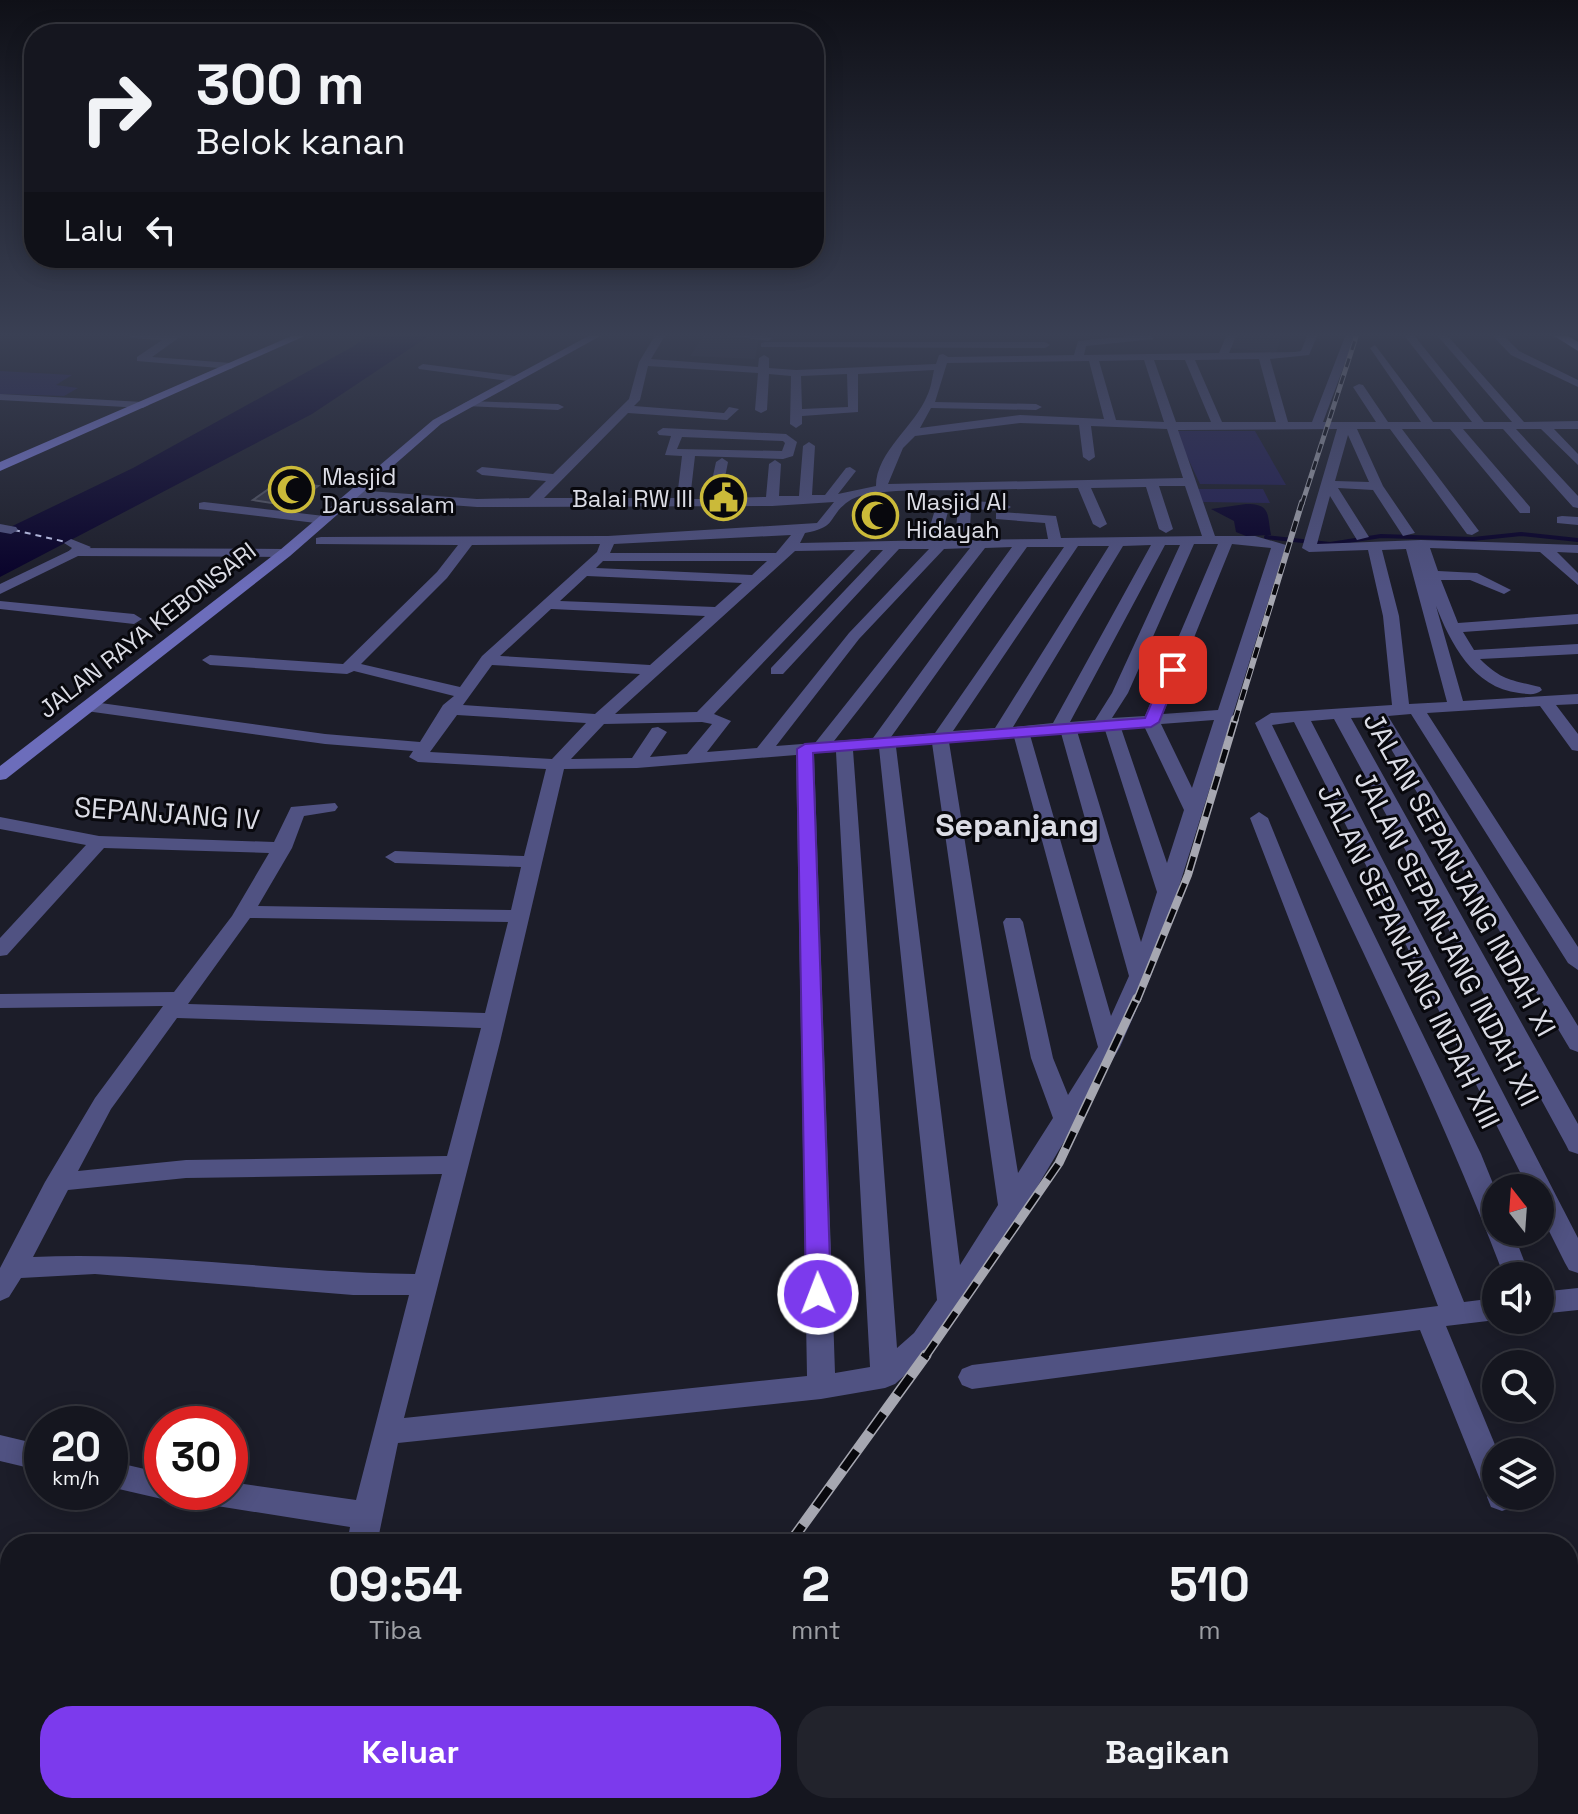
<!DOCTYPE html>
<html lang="id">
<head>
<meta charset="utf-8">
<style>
	body { margin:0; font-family:"Space Grotesk",sans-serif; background:#22232c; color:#f1f3f6; height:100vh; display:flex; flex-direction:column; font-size:30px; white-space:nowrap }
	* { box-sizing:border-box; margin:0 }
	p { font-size:26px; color:#9d9fa4 }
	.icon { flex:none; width:44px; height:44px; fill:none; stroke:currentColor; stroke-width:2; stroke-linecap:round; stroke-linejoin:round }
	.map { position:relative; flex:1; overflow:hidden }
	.panel { position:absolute; left:0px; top:1534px; width:1578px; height:280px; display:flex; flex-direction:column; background:#15161f; border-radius:32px 32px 0 0; box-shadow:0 4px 20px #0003,0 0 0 2px #34353d }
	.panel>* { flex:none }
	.top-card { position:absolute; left:24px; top:24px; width:800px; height:244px; border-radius:32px; box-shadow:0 4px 20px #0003,0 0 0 2px #34353d; background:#15161f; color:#f1f3f6; overflow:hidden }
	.needle { width:52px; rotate:343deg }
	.buttons { position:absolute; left:1482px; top:1174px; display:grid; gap:16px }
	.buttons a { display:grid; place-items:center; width:72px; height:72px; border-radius:50%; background:#15161f; box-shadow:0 4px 20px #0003,0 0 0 2px #34353d; font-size:40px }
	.speed { position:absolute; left:24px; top:1406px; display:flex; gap:16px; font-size:40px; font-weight:700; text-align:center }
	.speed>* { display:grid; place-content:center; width:104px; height:104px; border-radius:50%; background:#15161f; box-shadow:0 4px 20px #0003,0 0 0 2px #34353d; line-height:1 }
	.speed small { font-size:20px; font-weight:400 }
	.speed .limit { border:12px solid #d22; background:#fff; color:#111 }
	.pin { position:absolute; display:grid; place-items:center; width:68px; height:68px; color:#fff; margin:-34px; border-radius:16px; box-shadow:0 4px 12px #0006 }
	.me { position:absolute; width:88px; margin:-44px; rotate:359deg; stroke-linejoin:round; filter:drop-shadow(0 0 6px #0008) }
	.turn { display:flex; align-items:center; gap:28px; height:168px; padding:0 40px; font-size:36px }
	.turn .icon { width:104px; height:104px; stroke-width:2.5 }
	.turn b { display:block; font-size:56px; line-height:68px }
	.then { display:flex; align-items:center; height:76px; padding:0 40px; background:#0003; gap:16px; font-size:30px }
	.eta { display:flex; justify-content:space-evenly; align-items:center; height:136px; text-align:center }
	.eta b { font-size:48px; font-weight:600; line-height:56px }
	.primary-button { display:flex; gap:16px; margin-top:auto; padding:16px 40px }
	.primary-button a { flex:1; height:92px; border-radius:32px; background:#7c3aed; color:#fff; font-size:32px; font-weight:600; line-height:92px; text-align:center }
	.primary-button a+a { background:#22232c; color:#f1f3f6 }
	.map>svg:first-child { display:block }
</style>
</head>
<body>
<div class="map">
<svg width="1578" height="1814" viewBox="0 0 1578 1814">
	<rect width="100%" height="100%" fill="#1c1d29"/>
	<!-- built -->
	<g fill="#252638">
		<polygon points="705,334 759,338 755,359 690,356"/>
		<polygon points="1234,334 1282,334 1276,353 1229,348"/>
	</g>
	<!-- green -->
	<g fill="#242056">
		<polygon points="0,371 72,375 56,385 78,388 64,396 0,394"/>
		<polygon points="1175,431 1255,431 1286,485 1200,484"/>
		<polygon points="1197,489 1263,489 1270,503 1203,502"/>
	</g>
	<!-- water -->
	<g fill="#070029">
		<polygon points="370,334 432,334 312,414 0,577 0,532 133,468 352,347"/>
		<path d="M 1246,504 C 1271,504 1267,514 1271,535 L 1246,536 L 1236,532 L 1234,521 L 1211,509 Z"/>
	</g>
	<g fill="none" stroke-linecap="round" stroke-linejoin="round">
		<!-- stream -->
		<polyline stroke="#070029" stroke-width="4" points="1266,537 1330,544 1381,536 1473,539 1521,534 1578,540"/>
		<!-- ferry -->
		<polyline stroke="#ccd0f9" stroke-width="2" stroke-dasharray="6 5" stroke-linecap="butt" points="14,530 66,542"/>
	</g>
	<!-- building -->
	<polygon fill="#323341" stroke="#565866" stroke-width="2" points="291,483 318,486 291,506 253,500 273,486 285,487"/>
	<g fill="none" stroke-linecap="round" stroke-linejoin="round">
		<!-- minor -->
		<g fill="#505282" fill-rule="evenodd">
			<polygon points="127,334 184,334 152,357 231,363 236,366 231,369 137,361 137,357 162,340 131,338"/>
			<path d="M 656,334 L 666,334 L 651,359 L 758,367 L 759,358 L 764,355 L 769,358 L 769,368 L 796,370 L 936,364 L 939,355 L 943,354 L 948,357 L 1074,355 L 1078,341 L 1150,334 L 1154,339 L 1086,346 L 1084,355 L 1219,353 L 1227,334 L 1237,334 L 1229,353 L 1295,352 L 1301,351 L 1308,334 L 1318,334 L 1309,355 L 1270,359 L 1288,422 L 1312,422 L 1346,334 L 1356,334 L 1323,422 L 1376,422 L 1353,387 L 1359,384 L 1363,385 L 1388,422 L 1421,422 L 1370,348 L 1375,345 L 1433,422 L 1472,422 L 1403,334 L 1413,334 L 1484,422 L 1512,422 L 1436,334 L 1446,334 L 1524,422 L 1578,421 L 1578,429 L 1554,429 L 1578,454 L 1578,465 L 1541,429 L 1516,429 L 1578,496 L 1578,508 L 1573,507 L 1503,429 L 1463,429 L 1530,507 L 1530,513 L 1520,513 L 1450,429 L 1402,429 L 1479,531 L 1472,535 L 1467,534 L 1390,429 L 1357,429 L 1383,486 L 1415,533 L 1403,536 L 1373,490 L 1338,488 L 1369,537 L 1357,540 L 1330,496 L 1317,544 L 1421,540 L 1578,545 L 1578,553 L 1557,552 L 1578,573 L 1578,585 L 1540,552 L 1430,548 L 1438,571 L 1477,573 L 1511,590 L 1504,594 L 1470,580 L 1441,580 L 1458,623 L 1578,614 L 1578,624 L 1463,632 L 1474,650 L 1578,644 L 1578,654 L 1480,659 C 1502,681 1512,680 1540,687 L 1542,690 C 1535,696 1528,694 1519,693 C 1473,688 1450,642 1436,606 L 1463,701 L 1578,694 L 1578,704 L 1556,705 L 1578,734 L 1578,751 L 1572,750 L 1540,706 L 1427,713 L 1578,947 L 1578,970 L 1568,963 L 1411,714 L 1388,716 L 1578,1026 L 1578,1052 L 1570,1049 L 1567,1044 L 1372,717 L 1351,718 L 1578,1124 L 1578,1154 L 1569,1151 L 1566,1145 L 1334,719 L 1311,721 L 1578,1238 L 1578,1273 L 1569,1270 L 1565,1263 L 1540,1213 L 1540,1188 L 1528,1188 L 1294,722 L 1272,725 L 1481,1154 L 1496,1191 L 1496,1232 L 1513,1232 L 1530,1276 L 1504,1276 C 1433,1090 1340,906 1255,723 L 1271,713 L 1392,705 L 1383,616 L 1368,550 L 1309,552 L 1302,548 L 1337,429 L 1178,430 L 1215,536 L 1255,536 L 1286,545 L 1151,976 L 1120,1047 L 1020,1216 L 934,1349 L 895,1384 L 885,1388 L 821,1399 L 398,1443 L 377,1544 L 347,1544 L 350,1527 L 192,1502 L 188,1492 L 230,1492 L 230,1482 L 356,1500 L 409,1295 L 353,1295 L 95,1274 L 21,1278 L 9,1297 L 0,1301 L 0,1268 L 45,1182 L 95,1098 L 163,1006 L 0,1008 L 0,994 L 174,992 L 232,916 L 269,853 L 104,848 L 7,955 L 0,956 L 0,938 L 86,845 L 0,829 L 0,817 L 99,836 L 274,842 L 291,807 L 335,803 L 338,807 L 335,811 L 304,816 L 292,848 L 258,906 L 511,910 L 521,867 L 395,863 L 385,857 L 395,851 L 524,856 L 546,769 L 418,762 L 409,757 L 413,751 L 325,744 L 86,711 L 78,706 L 86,701 L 325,734 L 420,742 L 443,705 L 454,696 L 354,671 L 347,674 L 210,665 L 202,660 L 210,655 L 343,664 L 437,572 L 458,545 L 316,544 L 316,538 L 321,537 L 608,536 L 817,523 L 834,502 L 772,506 L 477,507 L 355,498 L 349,494 L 355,490 L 477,499 L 529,498 L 546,481 L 482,475 L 476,471 L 482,467 L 553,474 L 629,399 L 639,362 ZM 1259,359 L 1276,422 L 1222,422 L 1195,360 ZM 1144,360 L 1164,422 L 1116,420 L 1099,361 ZM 1154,360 L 1185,360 L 1211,422 L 1176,422 ZM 1089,361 L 1104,419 L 1020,415 L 920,428 L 931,408 L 1036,410 L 1042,407 L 1036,404 L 935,402 L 947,363 ZM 648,366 L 758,373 L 755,410 L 761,413 L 767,410 L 769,374 L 791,376 L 790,424 L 796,428 L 802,424 L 802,416 L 858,412 L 858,374 L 934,370 C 932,379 931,388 927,396 C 915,426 876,452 876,486 L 838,494 L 856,471 L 850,467 L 846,468 L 825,495 L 812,495 L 815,446 L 809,442 L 803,446 L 799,496 L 779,496 L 781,464 L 775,460 L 769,464 L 766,497 L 721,498 L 728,462 L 722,458 L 716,462 L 708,499 L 690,499 L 695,456 L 783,459 L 793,456 L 797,442 L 786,434 L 663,428 L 657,432 L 659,435 L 671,436 L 665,455 L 682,456 L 677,498 L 544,498 L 628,413 L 727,420 L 739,409 L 729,407 L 724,413 L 634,406 L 640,400 ZM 847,374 L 848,407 L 802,409 L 801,376 ZM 1020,423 L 1079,425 L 1083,457 L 1089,461 L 1095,457 L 1091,426 L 1167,429 L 1183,478 L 888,484 L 903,448 L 915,436 ZM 1348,435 L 1369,482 L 1335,481 ZM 682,437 L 783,441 L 785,443 L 782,451 L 677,449 ZM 1159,486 L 1185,486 L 1202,536 L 1061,538 L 1056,516 L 1001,512 L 996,513 L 996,519 L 1045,523 L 1048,539 L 950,540 L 945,523 L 949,508 L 958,509 L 956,528 L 963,532 L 970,528 L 971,509 L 1004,511 L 1011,507 L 1004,503 L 972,501 L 970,490 L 1078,488 L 1093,524 L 1100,528 L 1107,524 L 1091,488 L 1146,487 L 1159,529 L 1166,533 L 1173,529 ZM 961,490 L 959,501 L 944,500 L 937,506 L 915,503 L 908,507 L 934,513 L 931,523 L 937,540 L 800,543 L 805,533 C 839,527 827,516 849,501 C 868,487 936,491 961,490 ZM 791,535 L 776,553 L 610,553 L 614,544 ZM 600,544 L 597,552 L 482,656 L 460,687 L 361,664 L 447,578 L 472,545 ZM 1194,544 L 1218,544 L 1145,716 L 1112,718 L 1128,693 ZM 1232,544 L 1271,548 L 1218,710 L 1163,714 ZM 1151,545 L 1053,723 L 1013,727 L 1123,546 ZM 1165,545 L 1180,545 L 1112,693 L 1095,720 L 1070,722 ZM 1078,546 L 1109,546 L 995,728 L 953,731 ZM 1012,547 L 873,738 L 834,741 L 985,548 ZM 1027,547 L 1064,547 L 935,733 L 891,737 ZM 970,548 L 815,743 L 776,746 L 859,639 L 944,549 ZM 899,549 L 929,549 L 849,633 L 757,748 L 707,752 L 731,721 L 714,714 L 871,550 L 883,550 L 771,668 L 771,674 L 783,674 ZM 1406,549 L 1447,702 L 1409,704 L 1399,616 L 1382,550 ZM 855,550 L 697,712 L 615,714 L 795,551 ZM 603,561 L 767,561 L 752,575 L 596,568 ZM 587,576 L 742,583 L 715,607 L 560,601 ZM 551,609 L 705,616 L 650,665 L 500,656 ZM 492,665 L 640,674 L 595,714 L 463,705 ZM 457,715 L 586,723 L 552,759 L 430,752 ZM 1214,720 L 1192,788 L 1161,724 ZM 702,722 L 712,724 L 687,754 L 650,757 L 667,732 L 658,727 L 652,728 L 632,758 L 571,759 L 604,724 ZM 1144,726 L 1184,810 L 1167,863 L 1121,728 ZM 1105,730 L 1157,892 L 1141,942 L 1077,731 ZM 1061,733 L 1129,976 L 1111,1016 L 1030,735 ZM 1014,737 L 1098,1047 L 1068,1095 L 1053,1058 L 1023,922 L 1020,918 L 1006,918 L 1003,922 L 1031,1058 L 1053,1118 L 1018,1173 L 949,742 ZM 932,743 L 998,1205 L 960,1265 L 896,747 ZM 879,748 L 937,1300 L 914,1333 L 897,1348 L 853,750 ZM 836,752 L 870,1367 L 835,1373 L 814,753 ZM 796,755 L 807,1376 L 404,1418 L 500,1042 L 564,769 L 637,768 ZM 250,918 L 508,922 L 485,1013 L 188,1004 ZM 177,1018 L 481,1028 L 447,1156 L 186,1160 L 78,1171 L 111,1109 ZM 442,1174 L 415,1274 C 288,1273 160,1251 33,1257 L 68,1190 L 186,1178 Z"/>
			<polygon points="717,334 755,334 773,338 768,341"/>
			<polygon points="1491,334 1502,334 1519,351 1578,380 1578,387 1511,355"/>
			<polygon points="765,342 1045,342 1050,345 1045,348 761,347 761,343"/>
			<polygon points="423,364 515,376 520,379 515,382 419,369 418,367"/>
			<polygon points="0,394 143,402 149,405 143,408 0,400"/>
			<polygon points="469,401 558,404 564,407 558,410 465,406 463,404"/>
			<polygon points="204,502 324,516 331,520 324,524 199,509 199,503"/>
			<polygon points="1562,516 1578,517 1578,525 1557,523 1557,517"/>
			<polygon points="0,524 16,527 18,530 11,534 0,532"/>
			<polygon points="71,539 91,547 80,555 70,555 68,552 72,548 64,543"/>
			<polygon points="0,601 134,614 142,619 134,624 0,609"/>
			<polygon points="1259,812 1268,818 1464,1302 1496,1298 1496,1320 1446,1326 1498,1452 1496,1496 1517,1496 1513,1507 1502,1511 1491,1507 1487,1497 1489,1493 1481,1482 1420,1330 972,1389 962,1385 958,1377 962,1369 972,1365 1438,1306 1250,818"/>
			<polygon points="1578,1288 1578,1310 1540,1314 1540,1292"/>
			<polygon points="0,1435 42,1445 42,1471 0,1461"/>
			<polygon points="110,1461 162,1473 162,1492 174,1492 173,1495 162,1499 110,1487"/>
			<polygon points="277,1804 313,1804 310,1814 274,1814"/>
		</g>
		<!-- tertiary -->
		<polygon fill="#505282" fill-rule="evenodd" points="75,548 285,549 292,553 285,557 78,556 0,594 0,584"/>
		<!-- secondary -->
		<polygon fill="#6c6dbb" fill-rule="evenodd" points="592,334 604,334 441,424 290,556 6,779 0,780 0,766 280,550 433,420"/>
		<!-- primary -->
		<polygon fill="#8283e7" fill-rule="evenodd" points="296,334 309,334 0,471 0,462"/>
		<!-- motorway -->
		<g fill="#999bfb" fill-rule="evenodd">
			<polygon points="1551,334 1565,334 1578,342 1578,351"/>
			<polygon points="1578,1571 1578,1610 1568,1614 1568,1575"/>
			<polygon points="1578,1695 1578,1735 1568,1737 1568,1697"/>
			<polygon points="1568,1785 1578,1789 1578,1814 1503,1814 1507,1804 1568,1804"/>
			<polygon points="949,1804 1020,1804 1016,1814 945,1814"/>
			<polygon points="1156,1804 1234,1804 1230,1814 1152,1814"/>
		</g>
		<defs>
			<polyline id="rail-far4" points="1302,504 1357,334"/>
			<polyline id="rail-far3" points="1235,721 1302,502"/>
			<polyline id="rail-far2" points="1137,1000 1188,875 1235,719"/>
			<polyline id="rail-far1" points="925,1357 1059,1163 1137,998"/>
			<g id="rail">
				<polyline points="789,1544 926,1355"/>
				<polyline points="532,1814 542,1804"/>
			</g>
		</defs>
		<!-- rail-far4 casing -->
		<use href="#rail-far4" stroke="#a6a7b1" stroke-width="5"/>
		<!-- rail-far3 casing -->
		<use href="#rail-far3" stroke="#a6a7b1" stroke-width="6"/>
		<!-- rail-far2 casing -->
		<use href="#rail-far2" stroke="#a6a7b1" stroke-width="8"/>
		<!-- rail-far1 casing -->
		<use href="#rail-far1" stroke="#a6a7b1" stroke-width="9"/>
		<!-- rail casing -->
		<use href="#rail" stroke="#a6a7b1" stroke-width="11"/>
		<!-- rail-far4 -->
		<use href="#rail-far4" stroke="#08080d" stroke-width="3" stroke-dasharray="9" stroke-linecap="butt"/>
		<!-- rail-far3 -->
		<use href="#rail-far3" stroke="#08080d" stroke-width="4" stroke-dasharray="11" stroke-linecap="butt"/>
		<!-- rail-far2 -->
		<use href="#rail-far2" stroke="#08080d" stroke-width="5" stroke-dasharray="14" stroke-linecap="butt"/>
		<!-- rail-far1 -->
		<use href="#rail-far1" stroke="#08080d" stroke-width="6" stroke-dasharray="18" stroke-linecap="butt"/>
		<!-- rail -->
		<use href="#rail" stroke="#08080d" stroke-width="8" stroke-dasharray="23" stroke-linecap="butt"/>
	</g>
	<!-- sky -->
	<linearGradient id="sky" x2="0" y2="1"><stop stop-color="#0f1017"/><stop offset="0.57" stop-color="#3a4054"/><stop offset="1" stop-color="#3a4054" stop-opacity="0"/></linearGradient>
	<rect width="1578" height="588" fill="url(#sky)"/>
	<!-- route -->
	<polygon fill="#7c3aed" stroke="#51269a" stroke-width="2" points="1173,666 1180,670 1159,722 1151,727 813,753 831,1294 827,1301 818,1304 810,1301 806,1294 797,749 805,744 1145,718 1166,670"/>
	<!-- icons -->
	<defs>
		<symbol id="mosque-ring" viewBox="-11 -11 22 22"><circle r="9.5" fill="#08080d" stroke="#cbba39" stroke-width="1.5"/><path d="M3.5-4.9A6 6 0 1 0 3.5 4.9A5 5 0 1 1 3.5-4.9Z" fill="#cbba39"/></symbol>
		<symbol id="civic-ring" viewBox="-11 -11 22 22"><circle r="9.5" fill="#08080d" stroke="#cbba39" stroke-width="1.5"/><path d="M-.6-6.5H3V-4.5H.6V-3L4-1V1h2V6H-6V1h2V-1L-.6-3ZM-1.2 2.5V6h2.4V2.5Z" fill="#cbba39"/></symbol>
	</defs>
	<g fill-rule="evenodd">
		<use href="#mosque-ring" x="266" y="464" width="51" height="51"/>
		<use href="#civic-ring" x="698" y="472" width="51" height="51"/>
		<use href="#mosque-ring" x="850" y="490" width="51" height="51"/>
	</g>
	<g text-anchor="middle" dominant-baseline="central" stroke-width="6" stroke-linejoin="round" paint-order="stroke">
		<!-- far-poi labels -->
		<g font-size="24" fill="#dbdce5" stroke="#08080d" text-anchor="start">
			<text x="322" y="476">Masjid<tspan x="322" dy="28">Darussalam</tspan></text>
			<text x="693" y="498" text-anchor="end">Balai RW III</text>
			<text x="906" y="501">Masjid Al<tspan x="906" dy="28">Hidayah</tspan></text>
		</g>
		<!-- far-street labels -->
		<g font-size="24" fill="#dbdce5" stroke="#08080d">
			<text transform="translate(147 630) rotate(-38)">JALAN RAYA KEBONSARI</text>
		</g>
		<!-- street labels -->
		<g font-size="28" fill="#dbdce5" stroke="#08080d">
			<text transform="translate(167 813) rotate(4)">SEPANJANG IV</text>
			<text transform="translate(1460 874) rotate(61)">JALAN SEPANJANG INDAH XI</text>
			<text transform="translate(1447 938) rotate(63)">JALAN SEPANJANG INDAH XII</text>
			<text transform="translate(1409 956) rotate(64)">JALAN SEPANJANG INDAH XIII</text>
		</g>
		<!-- quarter labels -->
		<g font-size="32" font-weight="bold" fill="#dbdce5" stroke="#08080d">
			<text x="1017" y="825">Sepanjang</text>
		</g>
	</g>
</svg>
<div class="buttons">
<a><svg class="needle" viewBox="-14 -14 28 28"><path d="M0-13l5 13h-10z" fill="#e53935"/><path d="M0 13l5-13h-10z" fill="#9d9fa4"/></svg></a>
<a><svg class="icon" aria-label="sound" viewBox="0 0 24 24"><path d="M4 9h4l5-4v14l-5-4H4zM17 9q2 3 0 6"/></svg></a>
<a><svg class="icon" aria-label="search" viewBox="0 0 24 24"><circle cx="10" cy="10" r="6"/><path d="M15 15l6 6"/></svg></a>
<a><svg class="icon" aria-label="layers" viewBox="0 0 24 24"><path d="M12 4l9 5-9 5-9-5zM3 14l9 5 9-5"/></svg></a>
</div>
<div class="speed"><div>20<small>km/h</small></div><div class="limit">30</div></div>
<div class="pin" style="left:1173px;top:670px;background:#d93025"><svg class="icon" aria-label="arrive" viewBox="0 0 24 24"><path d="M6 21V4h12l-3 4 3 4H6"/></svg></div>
<svg class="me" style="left:818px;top:1294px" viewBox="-20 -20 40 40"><circle r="17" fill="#7c3aed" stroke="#fff" stroke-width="3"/><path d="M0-11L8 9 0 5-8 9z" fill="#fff"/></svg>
<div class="top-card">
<div class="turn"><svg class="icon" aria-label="right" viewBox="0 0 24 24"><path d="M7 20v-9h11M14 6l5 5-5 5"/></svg><div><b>300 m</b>Belok kanan</div></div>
<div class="then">Lalu<svg class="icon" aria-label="left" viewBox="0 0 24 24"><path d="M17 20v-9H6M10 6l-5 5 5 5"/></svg></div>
</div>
<section class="panel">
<div class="eta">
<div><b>09:54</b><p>Tiba</p></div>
<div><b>2</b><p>mnt</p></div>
<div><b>510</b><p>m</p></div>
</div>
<div class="primary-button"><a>Keluar</a><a>Bagikan</a></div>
</section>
</div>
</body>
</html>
